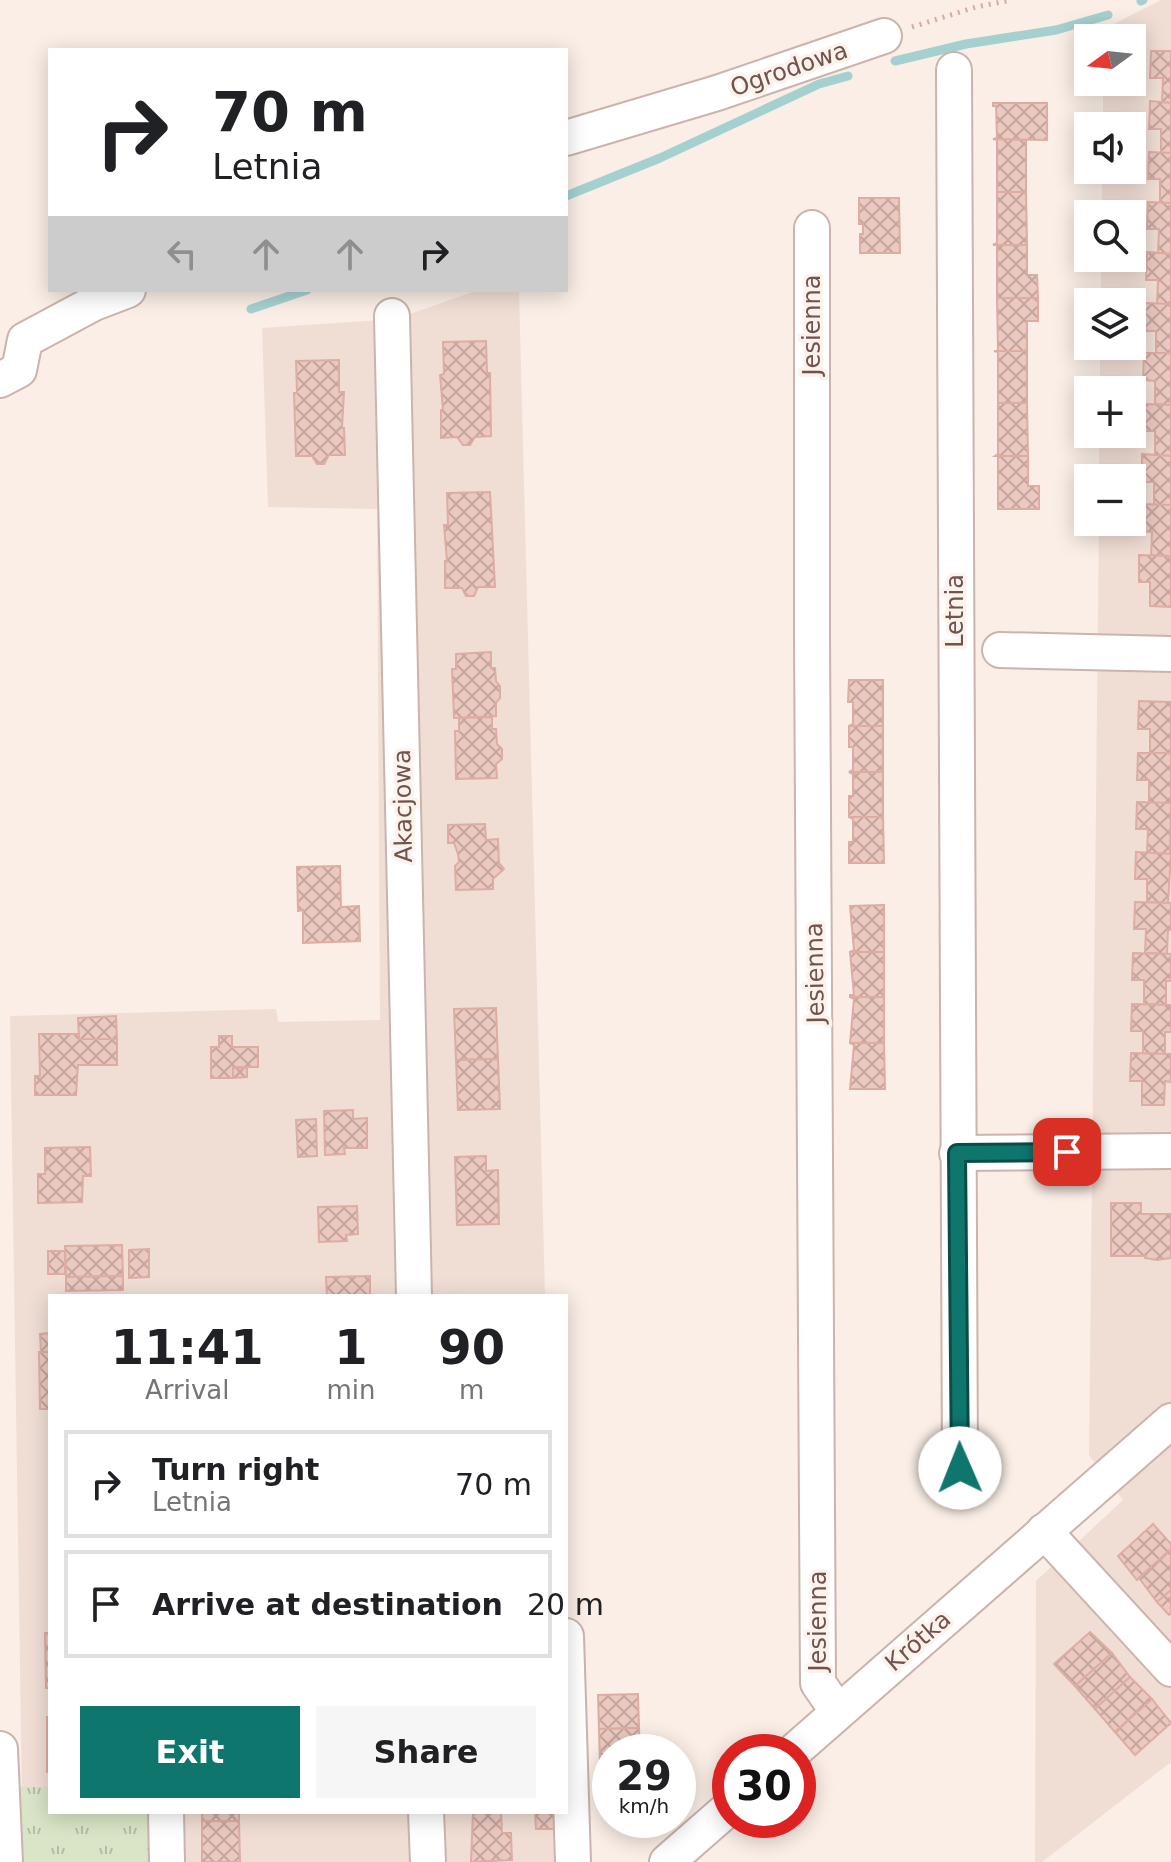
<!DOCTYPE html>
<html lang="en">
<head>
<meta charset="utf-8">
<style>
	body { margin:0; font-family:"DejaVu Sans",sans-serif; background:#f6f6f6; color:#202124; height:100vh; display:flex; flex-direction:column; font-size:30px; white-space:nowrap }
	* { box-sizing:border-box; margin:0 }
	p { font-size:26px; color:#757577 }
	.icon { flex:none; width:44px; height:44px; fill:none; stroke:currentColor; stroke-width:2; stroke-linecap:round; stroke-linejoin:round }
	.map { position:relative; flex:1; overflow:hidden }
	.drawer { position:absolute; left:48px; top:1294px; width:520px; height:520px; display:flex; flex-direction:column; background:#fff; border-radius:0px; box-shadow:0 4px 20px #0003 }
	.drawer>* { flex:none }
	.top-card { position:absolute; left:48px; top:48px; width:520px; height:244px; border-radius:0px; box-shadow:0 4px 20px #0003; background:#fff; color:#202124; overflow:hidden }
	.needle { width:52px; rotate:255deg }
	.buttons { position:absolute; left:1074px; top:24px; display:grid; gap:16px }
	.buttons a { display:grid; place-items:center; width:72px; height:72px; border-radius:0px; background:#fff; box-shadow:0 4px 20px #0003; font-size:40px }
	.speed { position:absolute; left:592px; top:1734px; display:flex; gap:16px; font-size:40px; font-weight:700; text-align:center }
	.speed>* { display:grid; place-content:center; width:104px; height:104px; border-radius:50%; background:#fff; box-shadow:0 4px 20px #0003; line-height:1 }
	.speed small { font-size:20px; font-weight:400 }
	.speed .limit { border:12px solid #d22; background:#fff; color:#111 }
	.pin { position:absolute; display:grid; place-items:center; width:68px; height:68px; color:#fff; margin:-34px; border-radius:16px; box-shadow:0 4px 12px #0006 }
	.me { position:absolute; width:88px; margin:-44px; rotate:359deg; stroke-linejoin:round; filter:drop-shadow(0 0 6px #0008) }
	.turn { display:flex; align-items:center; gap:28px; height:168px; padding:0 32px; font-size:36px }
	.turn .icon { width:104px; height:104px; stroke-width:2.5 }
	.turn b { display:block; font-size:56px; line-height:68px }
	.lanes { display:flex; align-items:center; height:76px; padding:0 32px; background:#0003; justify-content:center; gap:40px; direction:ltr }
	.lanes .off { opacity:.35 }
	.eta { display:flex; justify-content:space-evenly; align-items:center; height:136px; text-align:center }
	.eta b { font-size:48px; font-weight:600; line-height:56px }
	.primary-button { display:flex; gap:16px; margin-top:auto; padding:16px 32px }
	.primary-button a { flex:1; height:92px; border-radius:0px; background:#0f766e; color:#fff; font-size:32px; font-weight:600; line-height:92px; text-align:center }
	.primary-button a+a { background:#f6f6f6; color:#202124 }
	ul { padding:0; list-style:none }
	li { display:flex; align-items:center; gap:24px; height:108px; margin:0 16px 12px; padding:0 16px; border:4px solid #e0e0e0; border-radius:0px }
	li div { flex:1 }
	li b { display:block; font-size:30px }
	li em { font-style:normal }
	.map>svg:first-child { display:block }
</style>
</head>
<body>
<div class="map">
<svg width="1171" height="1862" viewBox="0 0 1171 1862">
	<defs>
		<pattern id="grass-tufts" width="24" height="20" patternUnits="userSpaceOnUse" patternTransform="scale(2)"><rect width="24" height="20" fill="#d9e5c6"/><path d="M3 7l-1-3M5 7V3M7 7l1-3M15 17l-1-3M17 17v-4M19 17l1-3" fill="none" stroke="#b4bca3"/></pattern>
		<pattern id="building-cross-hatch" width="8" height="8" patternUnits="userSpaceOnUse" patternTransform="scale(2)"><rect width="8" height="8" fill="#ecc9c0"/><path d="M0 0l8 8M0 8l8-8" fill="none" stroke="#c4a69e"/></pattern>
	</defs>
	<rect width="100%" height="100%" fill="#faeee6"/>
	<!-- residential -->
	<g fill="#f0ded5">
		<polygon points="1161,0 1171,0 1171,1762 1042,1862 1035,1862 1036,1581 1123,1500 1089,1455 1099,522 1132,522 1132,478 1099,478 1099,434 1132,434 1132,390 1100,390 1100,346 1132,346 1132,302 1101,302 1101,258 1132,258 1132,214 1102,214 1102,170 1132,170 1132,126 1103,126 1103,82 1132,82 1132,38 1103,38 1104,29"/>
		<polygon points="478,290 519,290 545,1296 50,1296 50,1812 559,1812 560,1862 23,1862 10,1016 276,1009 278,1022 380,1020 377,509 268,507 262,328 396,319"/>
	</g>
	<!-- grass -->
	<polygon fill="url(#grass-tufts)" points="20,1787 50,1787 50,1812 150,1812 151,1862 22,1862"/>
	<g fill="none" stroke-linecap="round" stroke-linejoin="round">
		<!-- stream -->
		<g stroke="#a4d1cf" stroke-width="9">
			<polyline points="1141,1 1143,0"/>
			<polyline points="895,61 966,44 1056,30 1108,15"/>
			<polyline points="566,196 660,158 819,84 848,76"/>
			<polyline points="251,309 307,290"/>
		</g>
	</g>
	<!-- building -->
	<g fill="url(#building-cross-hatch)" stroke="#ddada3" stroke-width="2">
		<polygon points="1151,51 1171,51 1171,103 1162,102 1163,78 1150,78"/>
		<polygon points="1150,101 1171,103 1171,153 1161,153 1161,129 1149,129"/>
		<polygon points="993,103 1047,103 1047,140 993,139 997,138 996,106 993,106"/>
		<polygon points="993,139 1026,140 1026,192 997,192 997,140"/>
		<polygon points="1149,152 1171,153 1171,203 1160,203 1160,179 1148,179"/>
		<polygon points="997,192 1026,192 1027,245 993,245 997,243"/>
		<polygon points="859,198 899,198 900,253 860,253 860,234 863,234 863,224 859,224"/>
		<polygon points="1148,202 1171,203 1171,254 1158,253 1159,229 1147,229"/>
		<polygon points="993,245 1027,245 1027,275 1037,275 1038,298 997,298 997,245"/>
		<polygon points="1147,252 1171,254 1171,304 1157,304 1158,280 1146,280"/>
		<polygon points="997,298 1038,298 1038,321 1027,321 1027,351 998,351"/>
		<polygon points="1145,303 1171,304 1171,353 1156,353 1156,331 1145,331"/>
		<polygon points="486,341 487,373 490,373 491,436 475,437 470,445 463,445 457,437 441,438 441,410 443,410 440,375 444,374 443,342"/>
		<polygon points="994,351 1027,351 1027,403 998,403 998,352"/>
		<polygon points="1144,353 1171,353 1171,405 1155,404 1155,381 1143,380"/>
		<polygon points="339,360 339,392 344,392 342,428 344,428 345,455 329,455 324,464 317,464 312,456 296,456 294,393 297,393 296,361"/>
		<polygon points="998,403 1027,403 1028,456 995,456 998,454"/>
		<polygon points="1143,404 1171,405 1171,456 1155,455 1155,431 1143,431"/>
		<polygon points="1142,454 1171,456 1171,505 1154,505 1154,482 1142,482"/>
		<polygon points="995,456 1028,456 1028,486 1039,486 1039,509 998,509 998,456"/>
		<polygon points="490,492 495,587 478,587 474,596 466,596 462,588 445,588 445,561 447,561 444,525 448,525 447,493"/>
		<polygon points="1141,504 1171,505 1171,556 1151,555 1152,532 1140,531"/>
		<polygon points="1139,555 1171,556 1171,607 1150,606 1150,582 1139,582"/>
		<polygon points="491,652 491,668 495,668 496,681 500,686 500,698 496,703 496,716 454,718 452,669 456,669 456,654"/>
		<polygon points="849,680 883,680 883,726 849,726 853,724 853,702 848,702"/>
		<polygon points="1139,701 1171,702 1171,753 1150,753 1150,729 1138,729"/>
		<polygon points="492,717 492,729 496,729 497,744 502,749 502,759 496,764 497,778 456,779 455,731 459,731 459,718"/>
		<polygon points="849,726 883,726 883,772 849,772 853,770 853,747 849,747"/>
		<polygon points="1138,753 1171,753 1171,803 1149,803 1149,780 1137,780"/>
		<polygon points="849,772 883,772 883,817 849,817 849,796 853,796 853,774"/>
		<polygon points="1137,802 1171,803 1170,854 1147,853 1148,829 1136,829"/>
		<polygon points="849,817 883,817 884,863 849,863 849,842 853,842 853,819"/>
		<polygon points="485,824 486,840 498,839 499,863 504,869 493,879 493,889 456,890 455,866 459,862 458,854 454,843 448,843 448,825"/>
		<polygon points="1136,852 1171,854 1168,903 1147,902 1147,879 1135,879"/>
		<polygon points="340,866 341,907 359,906 360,941 303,943 303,910 298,911 297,867"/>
		<polygon points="1135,902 1171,903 1171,930 1168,930 1167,954 1145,953 1146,929 1134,929"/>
		<polygon points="884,905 884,952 850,952 854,950 850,906"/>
		<polygon points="850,952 884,952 884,997 850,997 850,995 854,995"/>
		<polygon points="1133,953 1171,954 1171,981 1166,981 1166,1005 1144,1004 1144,980 1132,980"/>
		<polygon points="850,997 884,997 884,1043 850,1043 854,999"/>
		<polygon points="1132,1004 1171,1005 1171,1032 1165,1032 1165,1054 1143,1054 1143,1031 1131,1031"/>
		<polygon points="496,1008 498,1059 456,1060 454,1009"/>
		<polygon points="116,1016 117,1039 79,1039 78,1018"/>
		<polygon points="39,1034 79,1034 79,1039 117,1039 117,1065 78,1065 76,1095 35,1095 35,1076 40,1076"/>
		<polygon points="219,1036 232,1036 232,1047 258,1047 258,1067 233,1067 233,1078 211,1078 211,1047 219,1047"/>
		<polygon points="850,1043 884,1043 885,1089 850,1089 854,1045"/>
		<polygon points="1131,1053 1171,1054 1171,1082 1165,1081 1164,1105 1142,1105 1142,1081 1130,1081"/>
		<polygon points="498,1059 500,1109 458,1110 456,1060"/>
		<polygon points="233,1068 247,1068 247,1077 233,1078"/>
		<polygon points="353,1110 353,1119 367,1118 367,1148 344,1148 345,1154 325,1155 324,1111"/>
		<polygon points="316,1119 317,1156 298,1157 296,1120"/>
		<polygon points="90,1147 91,1176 83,1176 82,1202 38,1203 38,1174 45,1174 45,1148"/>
		<polygon points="486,1156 486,1171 498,1170 499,1224 457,1225 455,1157"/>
		<polygon points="1111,1203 1141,1203 1141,1214 1171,1214 1171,1258 1157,1260 1145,1258 1146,1256 1111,1256"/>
		<polygon points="357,1206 358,1234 346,1235 347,1241 319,1242 318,1207"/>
		<polygon points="122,1245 123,1276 66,1277 65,1246"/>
		<polygon points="149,1249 149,1277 129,1278 129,1250"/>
		<rect x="48" y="1251" width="17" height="23"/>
		<polygon points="123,1276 123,1290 66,1291 66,1277"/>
		<polygon points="370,1276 370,1296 327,1296 326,1277"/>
		<polygon points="50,1333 50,1352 41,1352 40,1334"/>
		<polygon points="39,1352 50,1352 50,1409 40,1409"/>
		<polygon points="1153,1524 1171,1544 1171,1549 1137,1580 1118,1556"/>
		<polygon points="1171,1549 1171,1590 1157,1602 1139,1578"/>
		<polygon points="1171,1590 1171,1614 1169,1615 1157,1602"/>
		<polygon points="1090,1632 1112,1653 1075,1686 1054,1664"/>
		<polygon points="45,1633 50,1633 50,1688 46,1688"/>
		<polygon points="1112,1653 1130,1677 1095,1709 1075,1686"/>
		<polygon points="1130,1677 1152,1699 1115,1732 1095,1709"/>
		<polygon points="638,1694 639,1728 599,1729 598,1695"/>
		<polygon points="1152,1699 1171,1723 1135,1755 1115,1732"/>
		<rect x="47" y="1717" width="3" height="55"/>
		<polygon points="639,1728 640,1752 610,1752 610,1762 600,1763 599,1729"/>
		<rect x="202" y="1812" width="37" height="9"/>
		<polygon points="473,1812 501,1812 502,1833 511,1833 512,1860 471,1862"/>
		<polygon points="535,1812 554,1812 555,1829 536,1829"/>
		<polygon points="202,1821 239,1821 240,1862 202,1862"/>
	</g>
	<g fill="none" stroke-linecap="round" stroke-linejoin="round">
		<defs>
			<g id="minor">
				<polyline points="954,70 960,1468"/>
				<polyline points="566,138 717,93 884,36"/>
				<polyline points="812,228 812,636 818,1683 838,1712"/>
				<polyline points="392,316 414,1296"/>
				<polyline points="0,380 19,370 25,340 94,303 128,290"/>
				<polyline points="1000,650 1171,654"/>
				<polyline points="957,1153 1171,1151"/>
				<polyline points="1044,1531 1171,1669"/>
				<polyline points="566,1636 573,1862"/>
				<polyline points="0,1749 5,1862"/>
				<polyline points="793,1752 1171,1421"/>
				<polyline points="166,1812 167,1862"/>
				<polyline points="426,1812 428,1862"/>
				<polyline points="667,1862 730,1807"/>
			</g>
		</defs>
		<!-- minor casing -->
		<use href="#minor" stroke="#cab4ad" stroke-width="38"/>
		<!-- path -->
		<polyline stroke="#d0aca4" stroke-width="5" stroke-dasharray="2 6" stroke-linecap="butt" points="912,27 976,7 1012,0"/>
		<!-- minor -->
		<use href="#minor" stroke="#fff" stroke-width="34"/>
	</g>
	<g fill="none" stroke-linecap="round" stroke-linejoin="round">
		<defs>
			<polyline id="route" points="960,1468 957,1153 1067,1152"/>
		</defs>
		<!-- route casing -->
		<use href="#route" stroke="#0a4d48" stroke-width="20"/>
		<!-- route -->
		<use href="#route" stroke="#0f766e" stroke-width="14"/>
	</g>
	<g text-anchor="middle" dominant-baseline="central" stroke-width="7" stroke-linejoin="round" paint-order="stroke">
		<!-- street labels -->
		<g font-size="24" fill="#70534e" stroke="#fdf2ec">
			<text transform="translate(789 69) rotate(-19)">Ogrodowa</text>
			<text transform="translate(812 325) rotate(-90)">Jesienna</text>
			<text transform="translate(955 611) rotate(-90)">Letnia</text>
			<text transform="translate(403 806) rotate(-91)">Akacjowa</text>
			<text transform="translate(815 973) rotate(-91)">Jesienna</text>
			<text transform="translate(818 1621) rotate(-90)">Jesienna</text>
			<text transform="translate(918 1641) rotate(-41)">Krótka</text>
		</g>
	</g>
</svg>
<div class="buttons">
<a><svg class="needle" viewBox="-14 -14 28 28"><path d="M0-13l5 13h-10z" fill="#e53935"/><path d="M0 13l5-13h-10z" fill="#757577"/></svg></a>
<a><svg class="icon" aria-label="sound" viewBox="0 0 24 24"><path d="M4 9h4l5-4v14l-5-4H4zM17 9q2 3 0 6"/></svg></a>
<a><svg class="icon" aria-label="search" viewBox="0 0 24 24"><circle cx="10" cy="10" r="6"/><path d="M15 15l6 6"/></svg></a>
<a><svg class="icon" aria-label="layers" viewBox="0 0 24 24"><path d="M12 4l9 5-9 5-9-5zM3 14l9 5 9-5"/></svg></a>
<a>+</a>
<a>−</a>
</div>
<div class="speed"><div>29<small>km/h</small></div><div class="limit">30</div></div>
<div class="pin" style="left:1067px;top:1152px;background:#d93025"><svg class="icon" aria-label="arrive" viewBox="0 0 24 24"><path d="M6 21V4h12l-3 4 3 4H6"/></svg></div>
<svg class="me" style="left:960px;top:1468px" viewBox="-20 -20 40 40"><circle r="19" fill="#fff"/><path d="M0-13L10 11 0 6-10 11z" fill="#0f766e"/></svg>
<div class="top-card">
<div class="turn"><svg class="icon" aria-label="right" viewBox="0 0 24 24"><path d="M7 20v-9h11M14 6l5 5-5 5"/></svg><div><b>70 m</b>Letnia</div></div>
<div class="lanes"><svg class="icon off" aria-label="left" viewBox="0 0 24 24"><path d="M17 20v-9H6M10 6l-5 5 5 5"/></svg><svg class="icon off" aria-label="ahead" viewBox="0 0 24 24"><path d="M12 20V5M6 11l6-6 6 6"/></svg><svg class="icon off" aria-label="ahead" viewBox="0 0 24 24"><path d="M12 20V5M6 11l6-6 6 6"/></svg><svg class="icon" aria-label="right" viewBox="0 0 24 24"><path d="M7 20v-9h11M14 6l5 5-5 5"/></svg></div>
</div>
<section class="drawer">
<div class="eta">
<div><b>11:41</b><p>Arrival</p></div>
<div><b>1</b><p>min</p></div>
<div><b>90</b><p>m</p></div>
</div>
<ul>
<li><svg class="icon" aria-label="right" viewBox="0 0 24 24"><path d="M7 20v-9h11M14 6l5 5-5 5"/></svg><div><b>Turn right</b><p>Letnia</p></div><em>70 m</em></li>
<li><svg class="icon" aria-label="arrive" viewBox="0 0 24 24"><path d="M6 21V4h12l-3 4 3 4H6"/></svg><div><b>Arrive at destination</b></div><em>20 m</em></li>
</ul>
<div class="primary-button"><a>Exit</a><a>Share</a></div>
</section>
</div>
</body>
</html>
